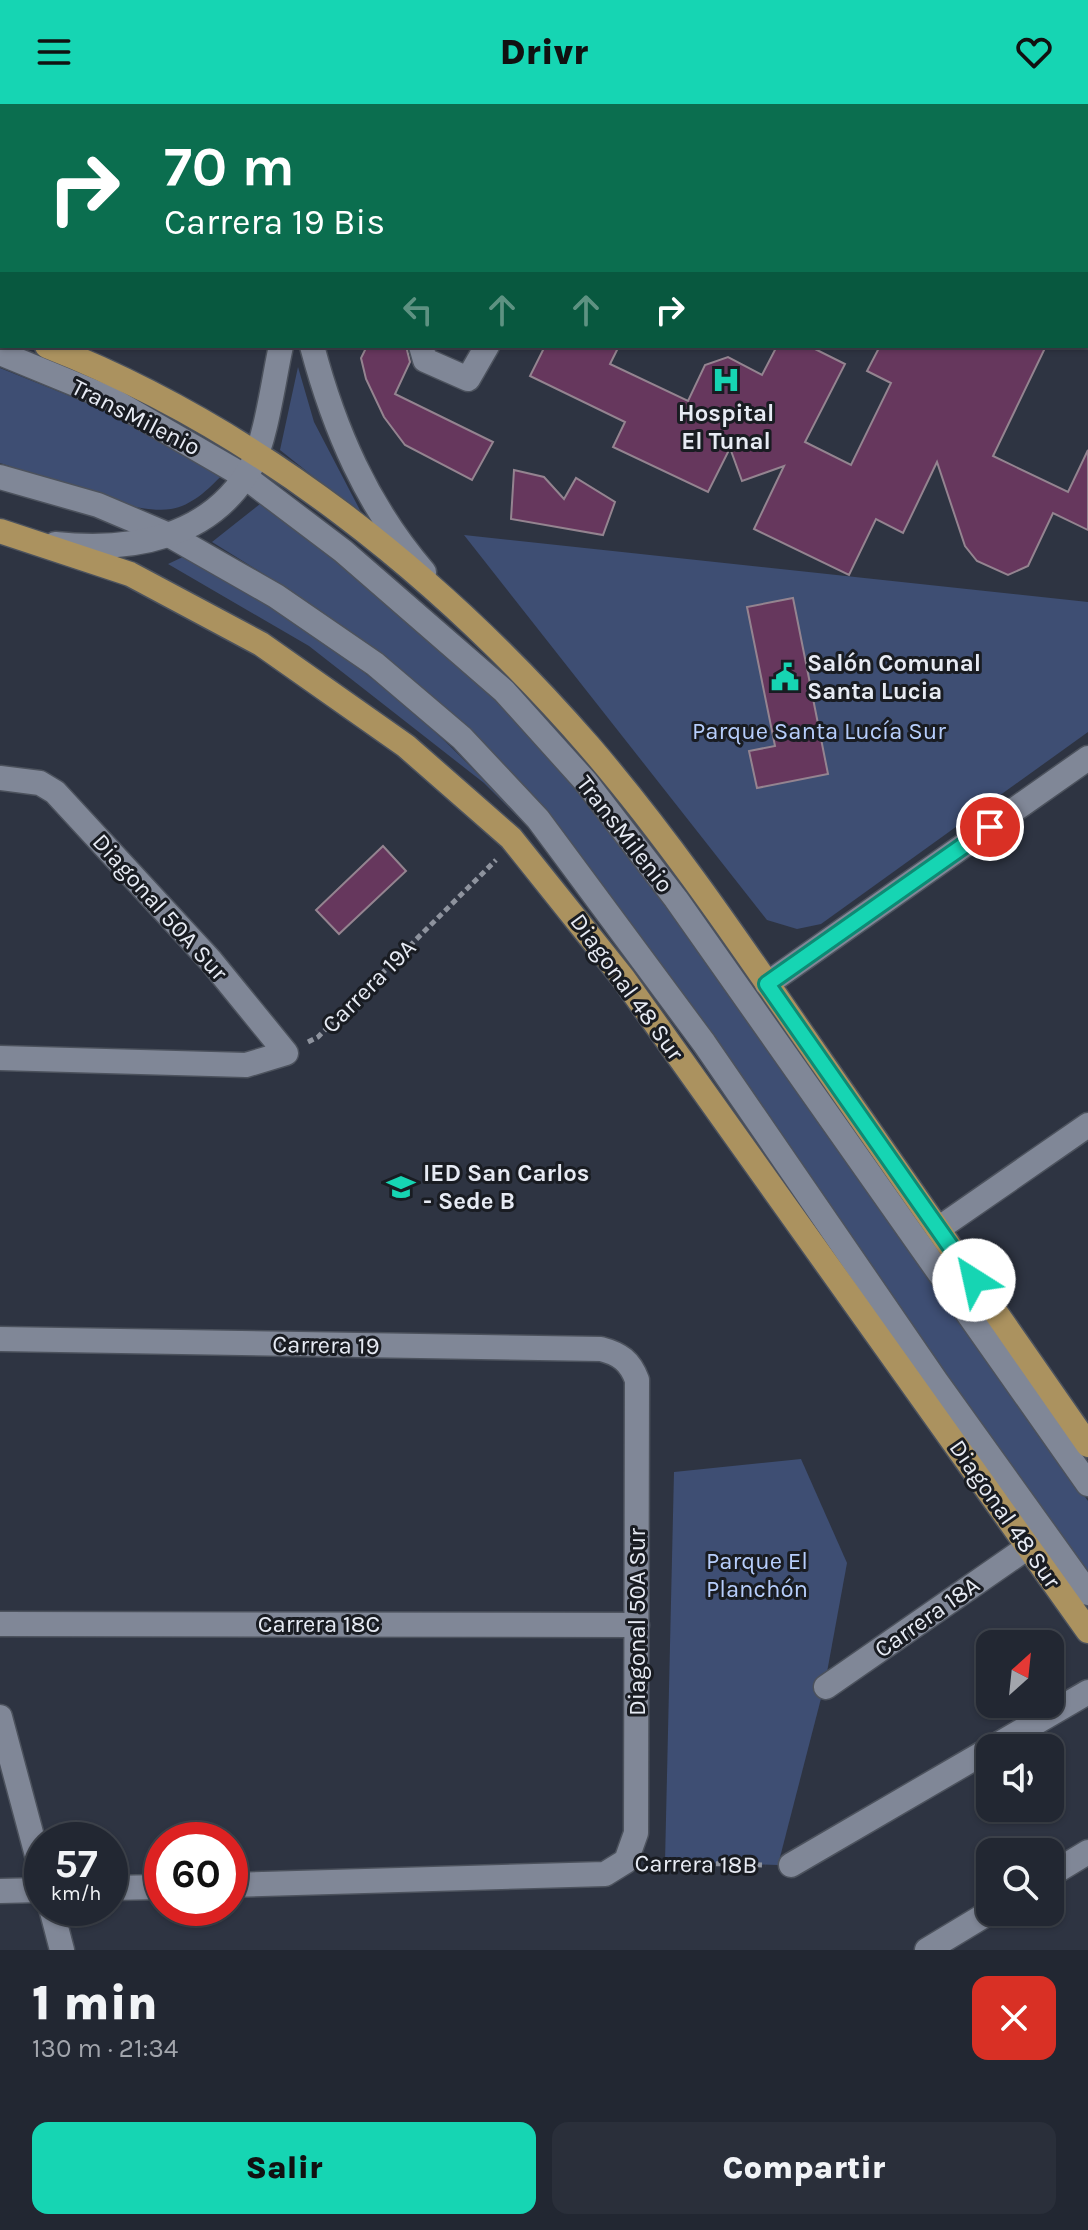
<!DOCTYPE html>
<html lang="es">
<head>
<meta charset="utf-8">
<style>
	body { margin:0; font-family:Karla,sans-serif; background:#2a2f3a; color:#f1f3f6; height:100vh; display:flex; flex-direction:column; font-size:30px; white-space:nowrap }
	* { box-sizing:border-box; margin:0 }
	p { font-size:26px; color:#a2a5ac }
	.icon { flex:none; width:44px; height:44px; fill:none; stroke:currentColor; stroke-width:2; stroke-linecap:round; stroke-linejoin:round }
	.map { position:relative; height:1846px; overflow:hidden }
	.panel { display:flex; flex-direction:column; background:#222732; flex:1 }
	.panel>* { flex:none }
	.banner { position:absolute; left:0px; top:0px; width:1088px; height:244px; box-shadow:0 2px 6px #0004,0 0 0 2px #3f444d; background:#0b6e4f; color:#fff; overflow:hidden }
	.needle { width:52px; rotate:27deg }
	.tools { position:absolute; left:976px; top:1526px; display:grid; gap:16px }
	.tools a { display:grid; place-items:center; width:88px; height:88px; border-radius:16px; background:#222732; box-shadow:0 2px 6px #0004,0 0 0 2px #3f444d; font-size:40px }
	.speed { position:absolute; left:24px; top:1718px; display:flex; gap:16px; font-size:40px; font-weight:700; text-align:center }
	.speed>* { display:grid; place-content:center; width:104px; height:104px; border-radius:50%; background:#222732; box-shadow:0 2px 6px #0004,0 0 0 2px #3f444d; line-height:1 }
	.speed small { font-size:20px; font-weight:400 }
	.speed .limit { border:12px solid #d22; background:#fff; color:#111 }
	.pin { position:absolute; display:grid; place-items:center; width:68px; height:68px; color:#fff; margin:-34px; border:4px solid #fff; border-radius:50%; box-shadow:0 2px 8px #0007 }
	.me { position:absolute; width:88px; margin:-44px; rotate:325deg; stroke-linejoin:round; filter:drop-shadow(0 0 6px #0008) }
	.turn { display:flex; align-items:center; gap:28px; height:168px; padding:0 32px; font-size:36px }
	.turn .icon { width:104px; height:104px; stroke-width:2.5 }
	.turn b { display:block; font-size:56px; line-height:68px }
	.lanes { display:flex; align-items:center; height:76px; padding:0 32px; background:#0003; justify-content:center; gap:40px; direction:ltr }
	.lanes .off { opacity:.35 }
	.round { display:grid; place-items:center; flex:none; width:84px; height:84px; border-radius:16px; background:#2a2f3a }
	.head { display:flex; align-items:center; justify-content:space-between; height:136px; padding:0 32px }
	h1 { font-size:48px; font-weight:800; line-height:60px }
	.cta { display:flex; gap:16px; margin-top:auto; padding:16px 32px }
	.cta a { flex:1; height:92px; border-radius:16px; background:#16d5b3; color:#111; font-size:32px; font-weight:800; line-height:92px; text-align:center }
	.cta a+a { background:#2a2f3a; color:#f1f3f6 }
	header { display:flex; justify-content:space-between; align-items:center; height:104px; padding:0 32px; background:#16d5b3; color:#111; font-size:36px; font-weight:800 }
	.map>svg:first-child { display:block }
</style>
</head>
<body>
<header><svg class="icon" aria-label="menu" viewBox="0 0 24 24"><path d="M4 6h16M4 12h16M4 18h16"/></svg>Drivr<svg class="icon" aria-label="heart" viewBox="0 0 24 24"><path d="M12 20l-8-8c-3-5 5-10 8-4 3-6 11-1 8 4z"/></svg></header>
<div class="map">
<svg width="1088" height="1846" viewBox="0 0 1088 1846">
	<rect width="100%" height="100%" fill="#2e3442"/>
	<!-- green -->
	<g fill="#3e4e73">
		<polygon points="0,0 249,0 2,2 2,144"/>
		<polygon points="298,263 314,318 363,412 280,346"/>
		<path d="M 0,264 L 132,317 L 222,371 C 209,385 191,402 171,405 C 131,412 42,372 0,359 Z"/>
		<polygon points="260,400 354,470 444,544 518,618 603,714 900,1125 1088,1397 1088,1477 595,775 380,551 286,484 212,438"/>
		<polygon points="464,431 1088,498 1088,628 821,820 797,825 767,816"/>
		<path d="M 187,451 C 259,494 329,539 394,592 C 448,636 495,688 543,738 L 484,679 L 309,542 L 168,460 Z"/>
		<polygon points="801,1355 847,1459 825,1579 778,1761 665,1758 674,1368"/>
	</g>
	<!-- building -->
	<g fill="#66375d" stroke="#948490" stroke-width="2">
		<polygon points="367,242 406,242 410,258 395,290 493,338 472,376 405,341 384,313 366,275 361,254"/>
		<polygon points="545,242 619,242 610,260 688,297 705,261 728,253 762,271 777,242 809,242 845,260 805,338 851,361 891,279 867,267 880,242 1046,242 993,352 1068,388 1088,346 1088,426 1053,409 1028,462 1008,471 977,457 965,442 937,358 903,429 876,415 849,471 754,425 784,362 742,377 730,344 708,388 613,343 625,318 530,272"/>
		<polygon points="514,366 544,373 564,395 576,374 615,398 603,431 511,415"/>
		<polygon points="793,494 828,670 757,684 749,647 775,642 747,503"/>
		<polygon points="383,742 406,767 339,830 316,806"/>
	</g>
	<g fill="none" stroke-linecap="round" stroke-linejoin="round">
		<defs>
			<g id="minor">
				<polyline points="331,2 332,0"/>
				<polyline points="580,2 580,0"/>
				<path d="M 312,242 C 334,325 367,402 424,468"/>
				<polyline points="421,242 425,256 468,275 487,242"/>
				<polyline points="0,249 109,294 244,372 343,447 504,587 586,678 676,795 1088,1380"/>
				<polyline points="0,373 98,401 171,432 276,492 375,560 462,634 538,715 704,939 936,1277 1088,1489"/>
				<path d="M 55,440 C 130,448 212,435 252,361 C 266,335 274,273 281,242"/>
				<polyline points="0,674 40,679 55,688 211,857 286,949 246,961 0,954"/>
				<polyline points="767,880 1088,654"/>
				<polyline points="938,1125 1088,1021"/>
				<path d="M 0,1235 L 601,1245 C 620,1250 630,1257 637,1276 L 636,1729 L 626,1757 L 605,1770 L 230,1781"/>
				<polyline points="0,1520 637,1521"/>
				<polyline points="826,1583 1028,1443"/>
				<polyline points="0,1613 42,1770"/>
				<polyline points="992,1644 1088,1588"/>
				<polyline points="791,1761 990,1645"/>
				<polyline points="1050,1771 1088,1748"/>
				<polyline points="110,1784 162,1783"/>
				<polyline points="0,1787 42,1786"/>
				<polyline points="51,1804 62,1846"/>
				<polyline points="927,1846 990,1808"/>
			</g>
			<g id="major">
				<polyline points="0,224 2,224"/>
				<path d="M 47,242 C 258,325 441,472 589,642 C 675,742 748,852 823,960 C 911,1087 1000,1213 1088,1341"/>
				<polyline points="0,427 130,470 261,540 406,642 511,734 623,874 1088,1527"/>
			</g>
		</defs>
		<!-- minor casing -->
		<use href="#minor" stroke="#4c525d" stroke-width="27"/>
		<!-- major casing -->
		<use href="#major" stroke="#4c525d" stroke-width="27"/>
		<!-- path -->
		<g stroke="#8e939e" stroke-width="5" stroke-dasharray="6 4" stroke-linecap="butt">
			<polyline points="276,2 276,0"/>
			<polyline points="0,5 2,5"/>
			<polyline points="0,158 2,158"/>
			<polyline points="308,938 318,933 496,756"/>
			<polyline points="656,1758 766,1761"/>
		</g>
		<!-- minor -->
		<use href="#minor" stroke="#808797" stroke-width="24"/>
		<!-- major -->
		<use href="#major" stroke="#ab925f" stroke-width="24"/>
	</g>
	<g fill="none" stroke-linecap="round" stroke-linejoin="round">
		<defs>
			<polyline id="route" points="974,1176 767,880 990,723"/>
		</defs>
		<!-- route casing -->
		<use href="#route" stroke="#0e8a74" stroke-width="20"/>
		<!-- route -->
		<use href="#route" stroke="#16d5b3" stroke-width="14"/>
	</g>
	<!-- icons -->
	<defs>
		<symbol id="hospital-bare" viewBox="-9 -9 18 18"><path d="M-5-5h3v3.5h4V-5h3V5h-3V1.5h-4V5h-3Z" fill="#16d5b3" stroke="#191c22" stroke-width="2.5" paint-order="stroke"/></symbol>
		<symbol id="civic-bare" viewBox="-9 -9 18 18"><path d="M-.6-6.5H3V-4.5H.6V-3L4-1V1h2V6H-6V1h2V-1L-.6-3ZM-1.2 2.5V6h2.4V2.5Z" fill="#16d5b3" stroke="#191c22" stroke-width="2.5" paint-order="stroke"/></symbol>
		<symbol id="school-bare" viewBox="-9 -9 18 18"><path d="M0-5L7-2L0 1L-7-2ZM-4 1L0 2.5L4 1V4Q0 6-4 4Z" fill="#16d5b3" stroke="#191c22" stroke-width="2.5" paint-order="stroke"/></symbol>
	</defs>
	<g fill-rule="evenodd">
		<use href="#hospital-bare" x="706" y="256" width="40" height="40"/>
		<use href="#civic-bare" x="765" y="553" width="40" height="40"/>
		<use href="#school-bare" x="381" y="1063" width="40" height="40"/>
	</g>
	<g text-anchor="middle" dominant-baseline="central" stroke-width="6" stroke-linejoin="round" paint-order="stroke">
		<!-- poi labels -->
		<g font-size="24" font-weight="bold" fill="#e7ebf4" stroke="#191c22" text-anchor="start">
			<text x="726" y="309" text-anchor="middle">Hospital<tspan x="726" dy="28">El Tunal</tspan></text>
			<text x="807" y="559">Salón Comunal<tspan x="807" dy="28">Santa Lucia</tspan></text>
			<text x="423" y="1069">IED San Carlos<tspan x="423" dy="28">- Sede B</tspan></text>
		</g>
		<!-- street labels -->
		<g font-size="24" fill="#e7ebf4" stroke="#191c22">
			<text transform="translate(136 313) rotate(27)">TransMilenio</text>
			<text transform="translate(625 730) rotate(52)">TransMilenio</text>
			<text transform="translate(160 803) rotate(48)">Diagonal 50A Sur</text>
			<text transform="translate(369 882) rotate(-45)">Carrera 19A</text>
			<text transform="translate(627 883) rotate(54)">Diagonal 48 Sur</text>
			<text transform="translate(326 1241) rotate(1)">Carrera 19</text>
			<text transform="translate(1005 1410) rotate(55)">Diagonal 48 Sur</text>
			<text transform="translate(927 1513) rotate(-35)">Carrera 18A</text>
			<text transform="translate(637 1518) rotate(-90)">Diagonal 50A Sur</text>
			<text x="319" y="1520">Carrera 18C</text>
			<text transform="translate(696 1760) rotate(1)">Carrera 18B</text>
		</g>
		<!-- park labels -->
		<g font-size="24" fill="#b7cefc" stroke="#191c22">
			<text x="819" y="627">Parque Santa Lucía Sur</text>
			<text x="757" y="1457">Parque El<tspan x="757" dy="28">Planchón</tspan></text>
		</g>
	</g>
</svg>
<div class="tools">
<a><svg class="needle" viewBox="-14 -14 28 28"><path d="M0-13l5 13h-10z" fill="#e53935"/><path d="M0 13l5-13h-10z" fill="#a2a5ac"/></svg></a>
<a><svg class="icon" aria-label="sound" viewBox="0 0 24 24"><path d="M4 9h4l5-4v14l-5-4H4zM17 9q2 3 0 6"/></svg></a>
<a><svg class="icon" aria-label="search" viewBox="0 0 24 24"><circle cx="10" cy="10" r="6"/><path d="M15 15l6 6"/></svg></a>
</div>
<div class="speed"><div>57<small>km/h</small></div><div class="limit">60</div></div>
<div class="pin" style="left:990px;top:723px;background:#d93025"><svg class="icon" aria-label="arrive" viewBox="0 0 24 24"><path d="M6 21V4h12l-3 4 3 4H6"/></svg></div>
<svg class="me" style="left:974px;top:1176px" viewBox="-20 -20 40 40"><circle r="19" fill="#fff"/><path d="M0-13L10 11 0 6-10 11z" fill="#16d5b3"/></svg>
<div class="banner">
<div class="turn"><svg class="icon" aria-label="right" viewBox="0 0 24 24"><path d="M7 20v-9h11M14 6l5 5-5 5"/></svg><div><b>70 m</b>Carrera 19 Bis</div></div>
<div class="lanes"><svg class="icon off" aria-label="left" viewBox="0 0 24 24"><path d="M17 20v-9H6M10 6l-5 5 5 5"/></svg><svg class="icon off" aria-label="ahead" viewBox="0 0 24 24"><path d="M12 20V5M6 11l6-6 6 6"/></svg><svg class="icon off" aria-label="ahead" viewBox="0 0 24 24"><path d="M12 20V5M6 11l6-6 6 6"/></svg><svg class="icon" aria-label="right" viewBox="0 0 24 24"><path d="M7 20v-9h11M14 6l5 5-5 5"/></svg></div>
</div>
</div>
<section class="panel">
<div class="head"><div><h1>1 min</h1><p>130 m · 21:34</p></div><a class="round" style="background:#d93025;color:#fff"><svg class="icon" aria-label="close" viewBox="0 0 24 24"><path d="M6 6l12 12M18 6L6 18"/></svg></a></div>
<div class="cta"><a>Salir</a><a>Compartir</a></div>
</section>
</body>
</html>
